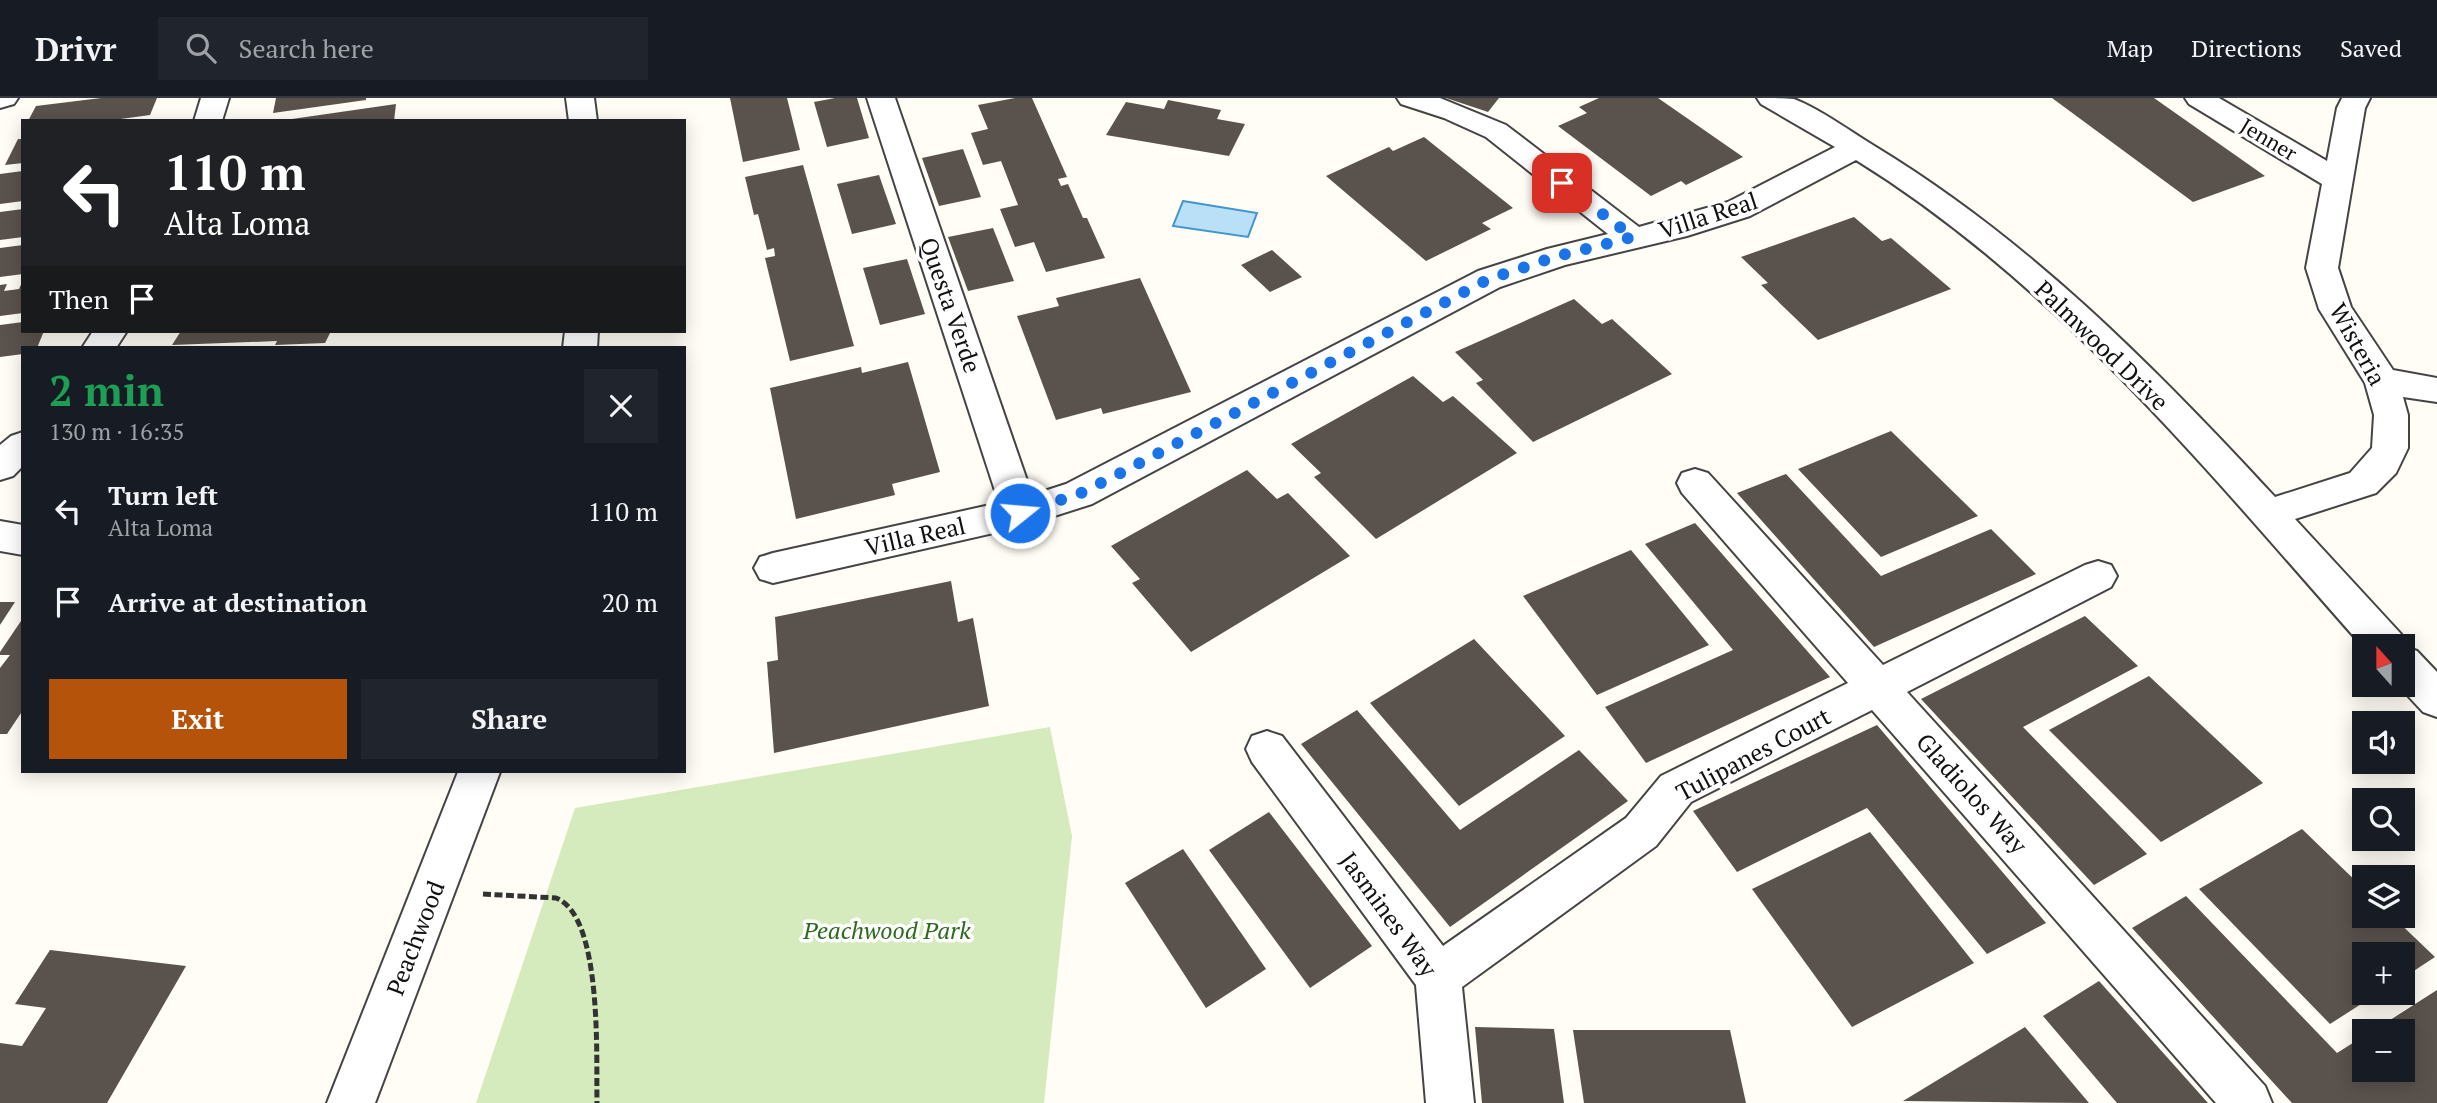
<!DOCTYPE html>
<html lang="en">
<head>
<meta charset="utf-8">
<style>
	body { margin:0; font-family:"PT Serif",serif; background:#20242c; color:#f1f3f6; height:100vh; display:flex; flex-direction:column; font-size:26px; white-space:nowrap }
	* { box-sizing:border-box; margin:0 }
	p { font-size:23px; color:#9ea1a6 }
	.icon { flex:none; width:38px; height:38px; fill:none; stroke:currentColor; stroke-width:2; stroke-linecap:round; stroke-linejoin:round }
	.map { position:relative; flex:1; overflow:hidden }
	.side { position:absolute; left:21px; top:248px; width:665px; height:427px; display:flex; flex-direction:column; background:#171b24; border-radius:0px; box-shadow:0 4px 18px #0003 }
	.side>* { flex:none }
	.guide { position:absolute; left:21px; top:21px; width:665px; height:214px; border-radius:0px; box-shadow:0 4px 18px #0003; background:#202124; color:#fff; overflow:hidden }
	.needle { width:46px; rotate:339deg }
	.fabs { position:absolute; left:2352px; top:536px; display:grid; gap:14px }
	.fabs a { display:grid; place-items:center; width:63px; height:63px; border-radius:0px; background:#171b24; box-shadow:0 4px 18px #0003; font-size:35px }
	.pin { position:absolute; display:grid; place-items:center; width:60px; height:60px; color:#fff; margin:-30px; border-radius:14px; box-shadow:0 4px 10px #0006 }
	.me { position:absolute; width:77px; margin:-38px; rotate:73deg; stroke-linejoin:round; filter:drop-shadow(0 0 5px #0008) }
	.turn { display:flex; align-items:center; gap:24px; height:147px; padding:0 28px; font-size:32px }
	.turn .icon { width:91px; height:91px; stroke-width:2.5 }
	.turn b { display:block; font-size:49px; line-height:60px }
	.then { display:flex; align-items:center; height:66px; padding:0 28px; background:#0003; gap:14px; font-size:26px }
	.round { display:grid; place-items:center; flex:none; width:74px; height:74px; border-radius:0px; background:#20242c }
	.head { display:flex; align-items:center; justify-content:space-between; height:119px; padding:0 28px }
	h1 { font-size:42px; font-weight:800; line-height:52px; color:#1e9e55 }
	.button { display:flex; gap:14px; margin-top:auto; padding:14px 28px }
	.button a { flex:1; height:80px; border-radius:0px; background:#b45309; color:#fff; font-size:28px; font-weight:800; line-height:80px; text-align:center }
	.button a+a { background:#20242c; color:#f1f3f6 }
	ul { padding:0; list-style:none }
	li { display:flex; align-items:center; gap:21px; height:91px; padding:0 28px }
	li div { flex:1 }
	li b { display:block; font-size:26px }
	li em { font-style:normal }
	header { display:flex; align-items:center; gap:42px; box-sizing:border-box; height:98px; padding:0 35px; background:#171b24; border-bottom:2px solid #363941 }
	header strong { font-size:33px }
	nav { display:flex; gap:38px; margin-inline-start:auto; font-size:24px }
	.search { width:490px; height:63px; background:#20242c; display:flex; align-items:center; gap:18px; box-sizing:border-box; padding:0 24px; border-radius:0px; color:#9ea1a6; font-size:26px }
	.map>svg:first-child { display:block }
</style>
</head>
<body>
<header>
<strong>Drivr</strong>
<div class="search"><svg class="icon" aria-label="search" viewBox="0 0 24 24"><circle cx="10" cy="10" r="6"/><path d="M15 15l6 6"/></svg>Search here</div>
<nav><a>Map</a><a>Directions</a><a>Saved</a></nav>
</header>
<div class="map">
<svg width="2437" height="1005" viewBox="0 0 2437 1005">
	<rect width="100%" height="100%" fill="#fffdf5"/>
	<!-- green -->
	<polygon fill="#d5ebbd" points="1050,629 1072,738 1044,1005 476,1005 575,710"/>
	<!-- water -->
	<polygon fill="#b9e0f7" stroke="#3f96cf" stroke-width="2" points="1183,103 1257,115 1248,139 1173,128"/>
	<!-- building -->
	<g fill="#5a524d">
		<polygon points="101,0 157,0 150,17 106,23 28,23 36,8"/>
		<polygon points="276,0 366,0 366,2 273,15"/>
		<polygon points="730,0 787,0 800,52 743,64"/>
		<polygon points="835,0 857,0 869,40 827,49 814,4"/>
		<polygon points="1015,0 1032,0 1067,79 1058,81 1061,88 1068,86 1083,120 1087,120 1105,160 1046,174 1034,144 1015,149 1000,111 1018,107 1001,63 983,67 971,35 988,31 978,7"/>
		<polygon points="1446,0 1499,0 1488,14"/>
		<polygon points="1599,0 1658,0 1743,59 1686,87 1681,83 1651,98 1558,28 1587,15 1579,9"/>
		<polygon points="2052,0 2154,0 2265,78 2193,104"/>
		<polygon points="1168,2 1221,12 1217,21 1245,26 1229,58 1106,37 1126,4 1164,11"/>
		<polygon points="396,6 394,23 293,23 292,21"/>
		<polygon points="1424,39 1513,110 1482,125 1491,131 1426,163 1326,78 1389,49 1393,53"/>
		<polygon points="18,41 23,41 23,65 5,67"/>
		<polygon points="963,51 981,99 939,108 922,60"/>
		<polygon points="803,67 854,248 790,263 765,160 775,158 774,150 767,152 758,116 754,117 745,79"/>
		<polygon points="23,73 23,103 0,106 0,76"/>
		<polygon points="879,77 896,126 852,136 837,86"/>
		<polygon points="23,111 23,139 0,142 0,114"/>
		<polygon points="1854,119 1882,143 1891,140 1951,191 1818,242 1761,187 1768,185 1741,159"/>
		<polygon points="993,130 1014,183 968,193 948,139"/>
		<polygon points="23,147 23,176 0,179 0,150"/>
		<polygon points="1272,152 1302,179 1270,194 1241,167"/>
		<polygon points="907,161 925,216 880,227 863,170"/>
		<polygon points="1140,180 1191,294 1103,316 1101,310 1056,322 1017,218 1059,208 1056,200"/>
		<polygon points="23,182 23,215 0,218 0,187 7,186 4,193 19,191"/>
		<polygon points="1574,201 1602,226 1612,221 1672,276 1533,344 1476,285 1483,282 1455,254"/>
		<polygon points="23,224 23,233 44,233 37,250 23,250 23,256 0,259 0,227"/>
		<polygon points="181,233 331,233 325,245 275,247 277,243 172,247"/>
		<polygon points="908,264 940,374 892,386 895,397 796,421 770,290 861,269 862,275"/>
		<polygon points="1413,278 1443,304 1453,298 1517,355 1376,441 1314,379 1321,375 1291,346"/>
		<polygon points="1891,333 1978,418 1881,459 1798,371"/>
		<polygon points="1247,372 1277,401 1288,395 1350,458 1191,554 1132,485 1140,481 1111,448"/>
		<polygon points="1786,376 1881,478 1991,431 2036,476 1874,549 1737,395"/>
		<polygon points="1695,425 1830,579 1646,665 1605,609 1733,552 1645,446"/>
		<polygon points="1631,452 1709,547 1597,597 1523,498"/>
		<polygon points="951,483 958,524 973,520 989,608 774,655 767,564 778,562 775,519"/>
		<polygon points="0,504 15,504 0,527"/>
		<polygon points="2085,518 2138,568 2023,629 2147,756 2094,787 1921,601"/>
		<polygon points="23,520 23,612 7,636 0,636 0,570 10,557 0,557 0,554"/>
		<polygon points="1474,541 1565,638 1459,708 1370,605"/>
		<polygon points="2149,578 2263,685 2161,744 2049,632"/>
		<polygon points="1357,612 1460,732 1579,652 1628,703 1450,829 1301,646"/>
		<polygon points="1877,627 2046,825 1987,856 1867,710 1737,774 1693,713"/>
		<polygon points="1269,714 1372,848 1310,890 1209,752"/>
		<polygon points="2302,731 2364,791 2364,817 2391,817 2435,859 2403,880 2403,856 2364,856 2364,894 2380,894 2330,926 2199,791"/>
		<polygon points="1870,734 1974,865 1852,929 1752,791"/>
		<polygon points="1183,751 1266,871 1206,910 1125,785"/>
		<polygon points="2186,798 2337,955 2364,938 2364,971 2403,971 2403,933 2373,933 2437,892 2437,1005 2292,1005 2132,830"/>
		<polygon points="50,852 186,868 107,1005 0,1005 0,945 22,948 46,910 15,906"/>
		<polygon points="2099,883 2208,1005 2117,1005 2043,918"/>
		<polygon points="1475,929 1554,931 1564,1005 1482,1005"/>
		<polygon points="2025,929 2089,1005 1903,1003"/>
		<polygon points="1573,932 1730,932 1746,1005 1584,1005"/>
	</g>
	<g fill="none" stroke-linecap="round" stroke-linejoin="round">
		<defs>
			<g id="minor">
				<polygon points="0,0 18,0 14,6 0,10"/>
				<polygon points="201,0 229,0 222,23 194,23"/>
				<polygon points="566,0 594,0 597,23 569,23"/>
				<path d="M 867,0 L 895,0 L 1032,397 L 1066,386 L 1478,173 L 1547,151 L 1608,136 L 1486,39 L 1444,20 L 1401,6 L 1397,0 L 1440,0 L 1506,27 L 1639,129 L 1728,104 L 1835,49 L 1761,6 L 1757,0 C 1768,0 1784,0 1794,1 C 1822,12 1851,34 1876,49 C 2029,142 2154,268 2275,399 L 2350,375 L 2372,350 L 2374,317 L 2365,285 L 2319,211 L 2306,170 L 2322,86 L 2189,6 L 2185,0 L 2219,0 L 2327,63 L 2337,10 L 2342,0 L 2370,0 L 2365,10 L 2338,170 L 2351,209 L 2393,272 L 2437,280 L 2437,304 L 2403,299 L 2408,317 L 2408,350 L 2396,375 L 2376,395 L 2295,421 L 2401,536 L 2406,549 L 2417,553 L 2437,574 L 2437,619 L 2423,614 L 2397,586 L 2403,586 L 2403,548 L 2364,550 C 2209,375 2058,187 1856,62 L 1750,118 L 1687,138 L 1565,167 L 1500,189 L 1092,406 L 1020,429 L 773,485 L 760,481 L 754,470 L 760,459 L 773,455 L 999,405 Z"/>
				<polygon points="93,233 127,233 116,250 82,250"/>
				<polygon points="565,233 598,233 597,250 563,250"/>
				<polygon points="23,334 23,368 13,378 0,382 0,347 11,338"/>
				<polygon points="1695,371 1708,375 1883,567 2085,467 2098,463 2111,467 2117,478 2111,489 1907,594 2265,988 2272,1005 2216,1005 1872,612 1691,704 1656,748 1462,889 1474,1005 1426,1005 1416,887 1252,664 1246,651 1252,638 1267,633 1282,638 1443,848 1626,720 1661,678 1848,585 1682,395 1677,385 1682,375"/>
				<polygon points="0,423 23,427 23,457 0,453"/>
				<polygon points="458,674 500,674 375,1005 327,1005"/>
			</g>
		</defs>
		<!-- minor casing -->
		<use href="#minor" stroke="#444" stroke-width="4"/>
		<!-- path -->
		<path stroke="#333" stroke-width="5" stroke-dasharray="8 3.5" stroke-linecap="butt" d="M 483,796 L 556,800 C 603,818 596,961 597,1005"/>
		<!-- minor -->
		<use href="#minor" fill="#fff" fill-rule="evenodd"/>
	</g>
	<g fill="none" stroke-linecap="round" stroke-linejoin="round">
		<!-- route -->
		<polyline stroke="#1a73e8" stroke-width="12" stroke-dasharray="0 21.6" points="1020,415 1079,396 1115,378 1489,181 1558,158 1633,139 1562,85"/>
	</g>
	<g text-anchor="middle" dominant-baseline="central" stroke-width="7" stroke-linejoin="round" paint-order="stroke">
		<!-- far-street labels -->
		<g font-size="21" fill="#111" stroke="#fff">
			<text transform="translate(2269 41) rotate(31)">Jenner</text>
		</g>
		<!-- street labels -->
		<g font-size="24" fill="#111" stroke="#fff">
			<text transform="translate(1708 117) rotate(-18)">Villa Real</text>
			<text transform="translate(951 207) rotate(71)">Questa Verde</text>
			<text transform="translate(2358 246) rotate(61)">Wisteria</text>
			<text transform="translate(2102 247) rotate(44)">Palmwood Drive</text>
			<text transform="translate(915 438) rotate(-13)">Villa Real</text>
			<text transform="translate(1753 656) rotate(-28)">Tulipanes Court</text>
			<text transform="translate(1972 695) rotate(48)">Gladiolos Way</text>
			<text transform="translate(1389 816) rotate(54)">Jasmines Way</text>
			<text transform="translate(415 840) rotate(-69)">Peachwood</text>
		</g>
		<!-- park labels -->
		<g font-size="24" font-style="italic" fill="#2f6b1f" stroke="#fff">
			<text x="887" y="832">Peachwood Park</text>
		</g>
	</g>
</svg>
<div class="fabs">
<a><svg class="needle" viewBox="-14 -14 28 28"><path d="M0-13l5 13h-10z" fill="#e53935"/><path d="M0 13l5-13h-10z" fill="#9ea1a6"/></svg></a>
<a><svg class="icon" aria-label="sound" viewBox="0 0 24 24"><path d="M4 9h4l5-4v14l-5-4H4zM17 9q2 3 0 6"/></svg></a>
<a><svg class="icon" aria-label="search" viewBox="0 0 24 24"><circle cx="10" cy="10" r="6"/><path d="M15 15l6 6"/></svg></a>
<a><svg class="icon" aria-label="layers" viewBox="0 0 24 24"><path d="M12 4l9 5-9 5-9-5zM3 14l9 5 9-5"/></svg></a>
<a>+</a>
<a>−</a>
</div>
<div class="pin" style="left:1562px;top:85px;background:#d93025"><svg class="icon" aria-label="arrive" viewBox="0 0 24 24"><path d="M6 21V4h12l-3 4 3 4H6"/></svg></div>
<svg class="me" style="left:1020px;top:415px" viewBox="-20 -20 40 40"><circle r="17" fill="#1a73e8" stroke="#fff" stroke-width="3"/><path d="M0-11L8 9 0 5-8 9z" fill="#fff"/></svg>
<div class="guide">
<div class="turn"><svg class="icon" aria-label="left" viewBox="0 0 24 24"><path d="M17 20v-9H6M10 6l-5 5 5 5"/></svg><div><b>110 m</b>Alta Loma</div></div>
<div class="then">Then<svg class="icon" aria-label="arrive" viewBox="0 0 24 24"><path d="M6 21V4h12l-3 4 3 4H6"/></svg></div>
</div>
<section class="side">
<div class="head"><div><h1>2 min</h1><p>130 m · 16:35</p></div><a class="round"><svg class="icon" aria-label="close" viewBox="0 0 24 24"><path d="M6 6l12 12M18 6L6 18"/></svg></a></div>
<ul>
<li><svg class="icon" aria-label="left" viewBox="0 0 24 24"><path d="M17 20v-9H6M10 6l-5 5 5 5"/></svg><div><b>Turn left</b><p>Alta Loma</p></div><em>110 m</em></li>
<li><svg class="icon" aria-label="arrive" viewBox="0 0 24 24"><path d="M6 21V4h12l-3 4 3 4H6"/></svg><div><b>Arrive at destination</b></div><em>20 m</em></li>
</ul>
<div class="button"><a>Exit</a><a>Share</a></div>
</section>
</div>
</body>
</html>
